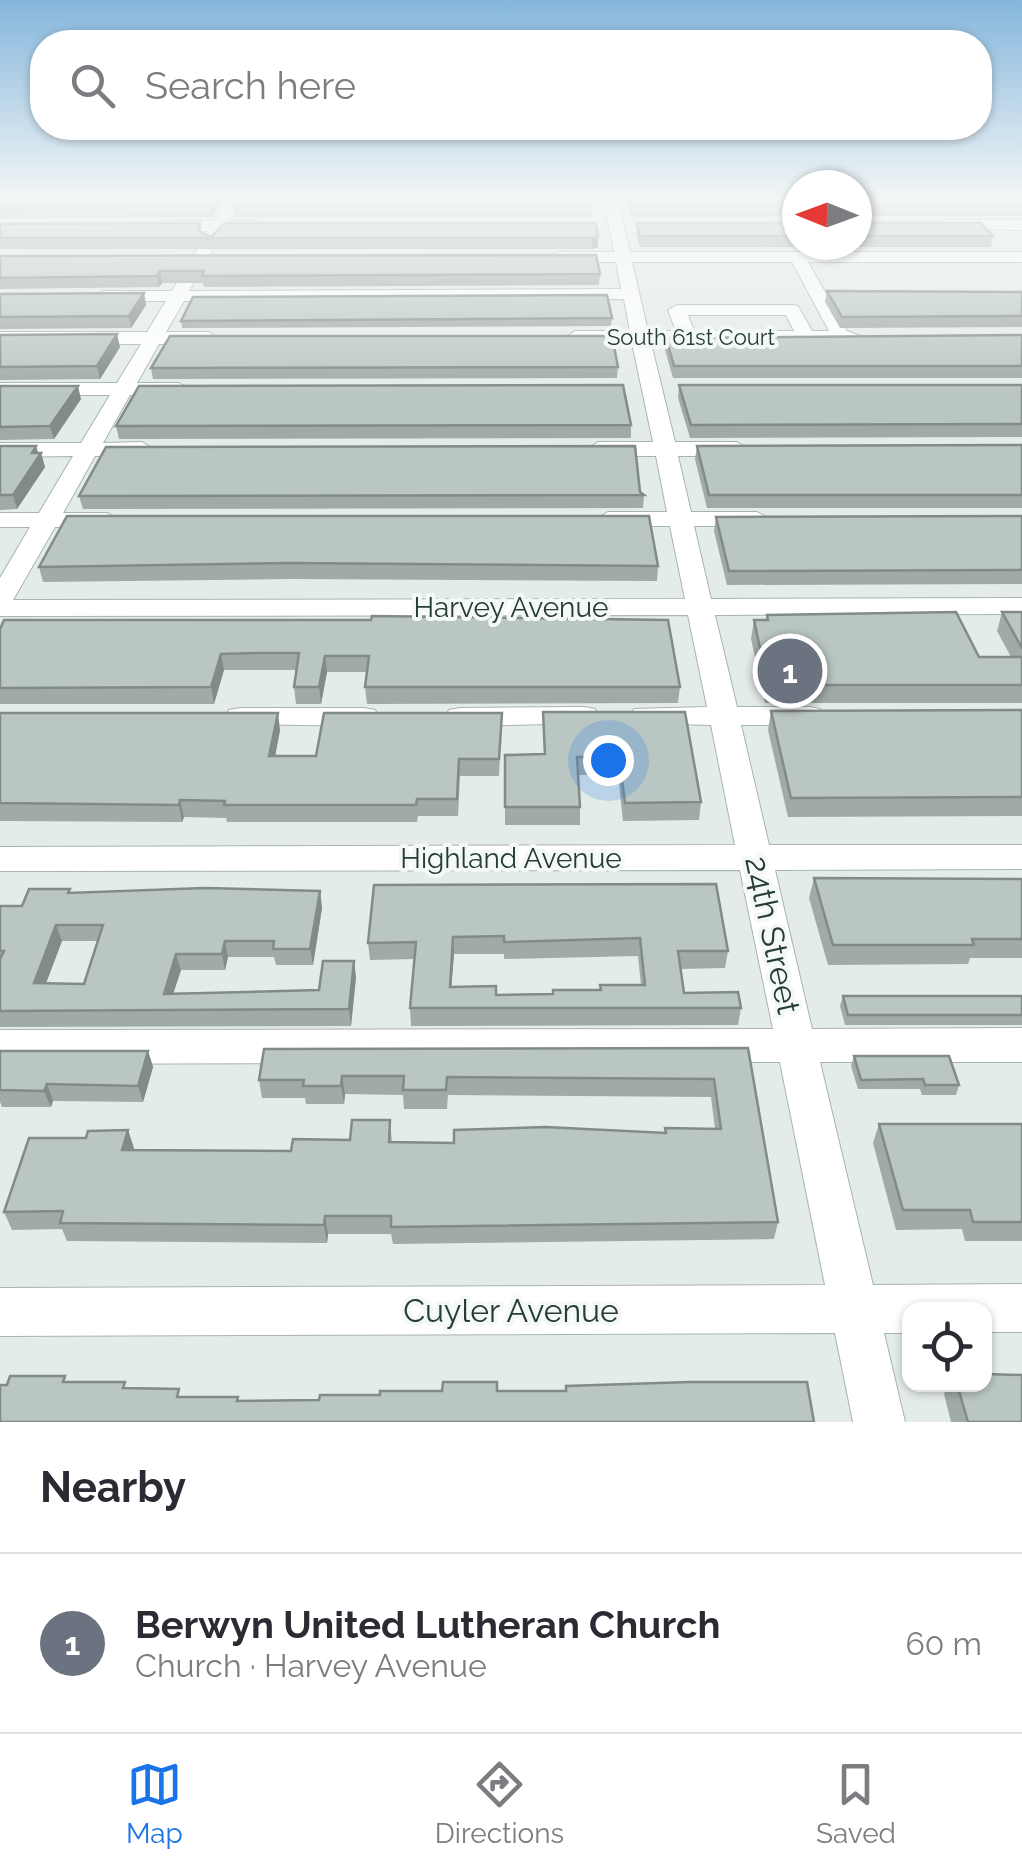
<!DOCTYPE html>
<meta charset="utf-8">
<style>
:root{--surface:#fff;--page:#f7f7f7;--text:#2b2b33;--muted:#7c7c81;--line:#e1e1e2;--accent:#1a73e8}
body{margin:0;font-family:Raleway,sans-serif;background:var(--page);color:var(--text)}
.controls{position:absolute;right:30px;bottom:30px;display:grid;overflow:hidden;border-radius:20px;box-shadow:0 2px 8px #0004}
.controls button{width:90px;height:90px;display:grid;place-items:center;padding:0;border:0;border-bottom:2px solid var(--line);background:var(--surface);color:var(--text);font:50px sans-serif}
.compass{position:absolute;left:782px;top:170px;width:90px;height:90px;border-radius:50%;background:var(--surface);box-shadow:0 2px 8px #0004;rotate:271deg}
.you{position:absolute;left:608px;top:760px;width:35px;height:35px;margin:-25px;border:8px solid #fff;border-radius:50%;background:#1a73e8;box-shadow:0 0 0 15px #1a73e833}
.badge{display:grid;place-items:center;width:65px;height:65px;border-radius:50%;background:var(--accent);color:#fff;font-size:32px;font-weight:700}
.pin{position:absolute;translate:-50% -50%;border:5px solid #fff;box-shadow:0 2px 10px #0006}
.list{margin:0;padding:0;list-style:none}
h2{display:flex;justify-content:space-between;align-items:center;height:130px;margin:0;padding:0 40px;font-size:42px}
h2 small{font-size:32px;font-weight:400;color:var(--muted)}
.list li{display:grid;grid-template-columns:65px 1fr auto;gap:30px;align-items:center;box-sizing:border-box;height:180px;padding:0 40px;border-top:2px solid var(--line)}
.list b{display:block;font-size:38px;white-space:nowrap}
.list p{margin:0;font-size:32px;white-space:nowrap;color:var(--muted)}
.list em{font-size:32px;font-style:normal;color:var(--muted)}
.icon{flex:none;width:55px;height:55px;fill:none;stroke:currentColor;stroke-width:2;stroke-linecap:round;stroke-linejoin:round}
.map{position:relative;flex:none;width:1022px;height:1422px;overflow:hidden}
.search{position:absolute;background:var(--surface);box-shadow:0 2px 8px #0004;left:30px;right:30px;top:30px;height:110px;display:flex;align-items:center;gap:25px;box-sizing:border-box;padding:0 35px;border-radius:40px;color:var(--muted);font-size:38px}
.sheet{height:310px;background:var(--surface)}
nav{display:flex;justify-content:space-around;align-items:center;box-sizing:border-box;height:140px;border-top:2px solid var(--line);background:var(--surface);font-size:28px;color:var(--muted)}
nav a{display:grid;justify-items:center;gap:5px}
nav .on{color:var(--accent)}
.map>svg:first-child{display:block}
</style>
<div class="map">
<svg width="1022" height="1422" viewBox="0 0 1022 1422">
<rect width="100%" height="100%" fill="#e4ecea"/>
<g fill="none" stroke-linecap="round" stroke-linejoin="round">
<g stroke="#a7b4b1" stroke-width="2">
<g id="minor">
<path d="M228 198H242L229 221H259L267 226 259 231H224L189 291 621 289 616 262H558L550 257 558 252H614L603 198H617L630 252H1022V262H808L847 331 863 337 854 343H651L675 442H737L748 449 737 456H678L691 512H757L769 519 757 526H694L711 599 1022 598V614L715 615 737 707H809L820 709 824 716 820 723 809 725H741L769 845H1022V869L775 870 812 1029 1022 1028V1062H820L873 1285 1022 1284V1332H984V1310H910V1333H884L905 1422H853L835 1333 0 1336V1288L825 1285 780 1062 0 1064V1030L773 1029 740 870 0 871V847L735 845 711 725 634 723 630 716 634 709 707 707 688 615 0 616V578L30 527H0V513H39L73 456 0 457V443H81L110 395H0V383H117L141 344H0V332H147L166 301H103L94 296 103 291H172L208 231H160L152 226 160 221H214ZM632 262H792L829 331H812L798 306 792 305H677L668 310 676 331H648ZM624 299 630 331H575L566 337 575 343H632L653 442H598L587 449 598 456H656L667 512H608L596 519 608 526H670L685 599 13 600 55 527H107L119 520 107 513H63L95 456H142L153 449 142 442 103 443 130 395H179L189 389 179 383H137L159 344H209L218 338 209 332H166L184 301ZM688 315H786L794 331H694Z"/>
<polygon points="945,220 1022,220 1022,230 940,228 937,225"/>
<polygon points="584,707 595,709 599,716 595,723 460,726 449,724 445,717 449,710 460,708"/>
<polygon points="240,708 364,708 375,710 379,717 375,724 364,726 229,724 225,717 229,710"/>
</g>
</g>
<use href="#minor" fill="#fff" fill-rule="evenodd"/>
</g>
<g fill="#a0aaa8" fill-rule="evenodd">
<polygon points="0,198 226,198 212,217 0,218"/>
<polygon points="626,198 797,198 797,216 631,217"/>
<rect x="857" y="198" width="165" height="18"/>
<polygon points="234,207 592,207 592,217 235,217"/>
<polygon points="857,216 859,223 993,236 991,247 640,247 636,234 637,223 797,223 797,245 857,245"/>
<polygon points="200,223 202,232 211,237 596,223 598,247 592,249 0,249 0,224"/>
<polygon points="0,256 600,274 599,285 204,287 203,283 162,283 159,287 0,289"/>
<polygon points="827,291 1022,292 1022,327 840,328 825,302"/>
<polygon points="144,293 146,305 131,328 0,329 0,294"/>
<polygon points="612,318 611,326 182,328 181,321"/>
<polygon points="0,335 120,347 100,379 0,380"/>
<polygon points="1022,335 1022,378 673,378 665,350 666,338"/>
<polygon points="618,367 617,378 153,379 151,368"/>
<polygon points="679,385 1022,385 1022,437 690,438 678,398"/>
<polygon points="0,386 81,399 54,439 0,440"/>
<polygon points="631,425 631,438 119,439 116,426"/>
<polygon points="1022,445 1022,508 707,508 695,459 697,446"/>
<polygon points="0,446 36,446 38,453 41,453 45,467 17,509 0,510"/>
<polygon points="640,492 644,495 643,508 83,509 79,496"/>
<polygon points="67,516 658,566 657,581 291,579 43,582 39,567"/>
<polygon points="1022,516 1022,584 727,585 714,531 716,517"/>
<polygon points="1002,612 1022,612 1022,703 765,703 751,639 754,620 766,620 767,615 979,657 1011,657 997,631"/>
<polygon points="4,620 680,687 678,703 367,704 365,687 367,672 327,672 321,704 296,704 294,687 296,670 224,670 214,704 0,704 0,629"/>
<polygon points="1022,710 1022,816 788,817 768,730 771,711"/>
<polygon points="543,712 701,802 699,820 623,821 618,775 578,775 580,807 580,825 505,825 505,755 544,754"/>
<polygon points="0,713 280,730 275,756 316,756 502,713 499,776 460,776 458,816 418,816 417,822 227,822 226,818 184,817 182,822 0,821"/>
<polygon points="814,878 1022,879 1022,958 970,958 968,964 828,965 809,898"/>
<path d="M374 885 728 951 725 968 680 969 684 993 741 1008 738 1025 411 1026 410 1008 414 959 370 960 368 943ZM454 954H504V959L638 956 641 985 552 994 496 995 451 987Z"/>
<path d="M320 891 322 908 313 965H276L274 957H228L225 970H181L173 993 319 990 356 977 351 1026 0 1027V906H22L71 893ZM62 941H98L84 984 46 983Z"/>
<polygon points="843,996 1022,996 1022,1025 845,1025 840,1006"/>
<polygon points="748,1048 778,1222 774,1239 393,1244 391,1234 328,1234 327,1243 67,1241 62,1229 12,1230 4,1212 86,1138 134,1148 133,1150 291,1151 350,1140 390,1120 392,1142 454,1143 665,1133 665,1128 715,1129 711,1097 448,1095 447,1109 404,1109 403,1095 345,1094 344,1104 306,1104 305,1098 262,1098 259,1080"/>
<polygon points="0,1051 148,1051 153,1067 143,1102 53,1101 51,1107 2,1107 0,1102"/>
<polygon points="854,1056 959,1085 956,1095 922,1095 920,1089 858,1089 851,1066"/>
<polygon points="879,1124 1022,1124 1022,1241 965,1241 962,1229 896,1230 873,1143"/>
<polygon points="949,1384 984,1384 1022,1422 951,1422 944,1394"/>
</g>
<g fill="#828b88">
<polygon points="217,198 226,198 212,217 210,207"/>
<polygon points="598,236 598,247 592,249 592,238"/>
<polygon points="160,271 162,283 159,287 157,276"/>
<polygon points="144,293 146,305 131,328 129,316"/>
<polygon points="117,334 120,347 100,379 97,366"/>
<polygon points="78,386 81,399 54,439 50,426"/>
<polygon points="36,446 39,456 41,453 45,467 17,509 13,495"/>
<polygon points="221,654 224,670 214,704 211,687"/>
<polygon points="325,656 327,672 321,704 319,687"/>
<polygon points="278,713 280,730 272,773 269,756"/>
<polygon points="180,800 184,817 182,822 179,805"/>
<polygon points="320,891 322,908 313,965 310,949"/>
<polygon points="56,925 62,941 40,999 34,983"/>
<polygon points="453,937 454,954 450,1004 450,987"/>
<polygon points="225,941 228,957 225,970 222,954"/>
<polygon points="176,954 181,970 168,1010 164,994"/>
<polygon points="354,961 356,977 351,1026 349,1009"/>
<polygon points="148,1051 153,1067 143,1102 138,1086"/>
<polygon points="342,1076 345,1094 344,1104 341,1086"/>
<polygon points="47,1084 53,1101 51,1107 44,1091"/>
<polygon points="128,1130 134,1148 128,1168 122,1150"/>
<polygon points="325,1216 328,1234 327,1243 324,1225"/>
</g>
<g fill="#bac6c3" stroke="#828b88" stroke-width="2.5" fill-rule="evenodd">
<polygon points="0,198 217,198 210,207 0,208"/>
<polygon points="239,198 590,198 592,207 234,207"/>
<polygon points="629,198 797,198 797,206 632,207"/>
<polygon points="857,198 1022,198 1022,206 859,206 857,207"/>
<polygon points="857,216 859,223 981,223 993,236 857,236"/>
<polygon points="200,223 199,231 211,237 225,223 596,223 598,236 592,238 0,238 0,224"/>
<polygon points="637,223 797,223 797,236 640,236"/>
<polygon points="596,255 600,274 202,276 204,271 160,271 157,276 0,278 0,256"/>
<polygon points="827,291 1022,292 1022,316 842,317"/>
<polygon points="144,293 129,316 0,317 0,294"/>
<polygon points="607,295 612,318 181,321 193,297"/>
<polygon points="117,334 97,366 0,367 0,335"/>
<polygon points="1022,335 1022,366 674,366 666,338"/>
<polygon points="170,336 612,336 618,367 151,368"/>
<polygon points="623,385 631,425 116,426 139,386"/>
<polygon points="679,385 1022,385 1022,424 691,425"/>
<polygon points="0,386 78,386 50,426 0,427"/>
<polygon points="1022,445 1022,495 709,495 697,446"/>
<polygon points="0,446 36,446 32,453 41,453 13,495 0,495"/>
<polygon points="635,446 640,492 644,495 79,496 106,447"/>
<polygon points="67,516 649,516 658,566 289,563 39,567"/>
<polygon points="1022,516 1022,570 729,571 716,517"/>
<polygon points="956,612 979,657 1022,657 1022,685 768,685 754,620 768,620 767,615"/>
<polygon points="1002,612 1022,612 1022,648"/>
<polygon points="372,616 668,620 680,687 365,687 369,656 325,656 319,687 294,687 299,653 257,653 221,654 211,687 0,688 0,629 4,620 371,620"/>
<polygon points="1022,710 1022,797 791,798 771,711"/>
<polygon points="543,712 685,712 701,802 625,803 619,757 577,757 580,807 505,807 505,755 545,754"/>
<polygon points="0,713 278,713 269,756 316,756 324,713 502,713 499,759 459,759 457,799 417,799 416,805 224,805 225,801 180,800 179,805 0,803"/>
<polygon points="814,878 1022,879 1022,939 972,939 974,945 833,945"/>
<path d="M716 884 728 951H678L684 993 738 992 741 1008H410L416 942 368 943 374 885ZM504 936V942L640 938 645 985H600L601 990H553V994L496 995V986L450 987 453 937Z"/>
<path d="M205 888 320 891 310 949H273L274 941H225L222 954H176L164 994 319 990 323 961H354L349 1009 0 1011V959L4 951H0V906H22L29 889H70L68 893ZM56 925H103L84 984 34 983Z"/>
<polygon points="843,996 1022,996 1022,1015 848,1015"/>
<polygon points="748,1048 778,1222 391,1227 391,1216 325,1216 324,1225 60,1223 63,1211 4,1212 29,1138 86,1138 88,1131 128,1130 122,1150 291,1151 293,1139 350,1140 352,1120 390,1120 389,1142 454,1143 454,1130 545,1127 666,1133 665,1128 721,1129 714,1079 447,1077 446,1090 403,1090 404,1076 342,1076 341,1086 303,1086 304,1080 259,1080 264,1049"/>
<polygon points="0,1051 148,1051 138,1086 47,1084 44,1091 0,1090"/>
<polygon points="854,1056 949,1056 959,1085 925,1085 923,1079 861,1080"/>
<polygon points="879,1124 1022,1124 1022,1222 973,1222 970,1210 903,1210"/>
<polygon points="984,1374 1022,1375 1022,1422 968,1422 957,1384 984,1384"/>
<polygon points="10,1376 65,1376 63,1382 125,1382 123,1388 179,1389 177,1397 238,1397 237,1401 319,1400 320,1395 380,1395 380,1391 442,1391 443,1382 497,1382 497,1391 566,1391 566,1386 690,1382 807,1382 814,1422 0,1422 0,1385 7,1385"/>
</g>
<linearGradient id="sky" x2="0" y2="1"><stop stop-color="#85b6dc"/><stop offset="0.5" stop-color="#f3f6f6"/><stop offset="1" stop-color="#f3f6f6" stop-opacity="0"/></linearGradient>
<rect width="1022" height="397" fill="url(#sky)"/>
<g text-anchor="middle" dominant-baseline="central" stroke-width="8" stroke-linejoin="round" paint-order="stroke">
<g font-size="22" fill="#253c39" stroke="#f4f9f7">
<text x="691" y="337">South 61st Court</text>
</g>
<g font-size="28" fill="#253c39" stroke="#f4f9f7">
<text x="511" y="607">Harvey Avenue</text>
<text x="511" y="858">Highland Avenue</text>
</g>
<g font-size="32" fill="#253c39" stroke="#f4f9f7">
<text transform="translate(773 935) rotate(78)">24th Street</text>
<text x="511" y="1310">Cuyler Avenue</text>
</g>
</g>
</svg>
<div class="controls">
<button><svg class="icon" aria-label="locate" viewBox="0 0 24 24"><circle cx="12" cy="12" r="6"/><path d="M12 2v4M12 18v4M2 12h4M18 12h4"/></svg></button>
</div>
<svg class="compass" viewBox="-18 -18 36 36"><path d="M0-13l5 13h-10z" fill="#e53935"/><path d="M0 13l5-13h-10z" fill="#7c7c81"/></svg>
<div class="you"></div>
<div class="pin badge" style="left:790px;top:671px;background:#6b7280">1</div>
<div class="search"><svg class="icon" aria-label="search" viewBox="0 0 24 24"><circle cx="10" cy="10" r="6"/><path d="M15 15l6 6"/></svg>Search here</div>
</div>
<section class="sheet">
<h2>Nearby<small></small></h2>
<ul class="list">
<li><span class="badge" style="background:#6b7280">1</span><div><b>Berwyn United Lutheran Church</b><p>Church · Harvey Avenue</p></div><em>60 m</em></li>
</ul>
</section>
<nav>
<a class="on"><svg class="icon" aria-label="map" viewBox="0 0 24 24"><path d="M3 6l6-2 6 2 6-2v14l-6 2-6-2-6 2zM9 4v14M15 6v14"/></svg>Map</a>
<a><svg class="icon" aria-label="directions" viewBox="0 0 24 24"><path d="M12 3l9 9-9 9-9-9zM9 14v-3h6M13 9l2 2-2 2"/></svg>Directions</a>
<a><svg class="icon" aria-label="saved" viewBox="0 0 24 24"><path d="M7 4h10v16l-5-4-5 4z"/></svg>Saved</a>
</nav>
